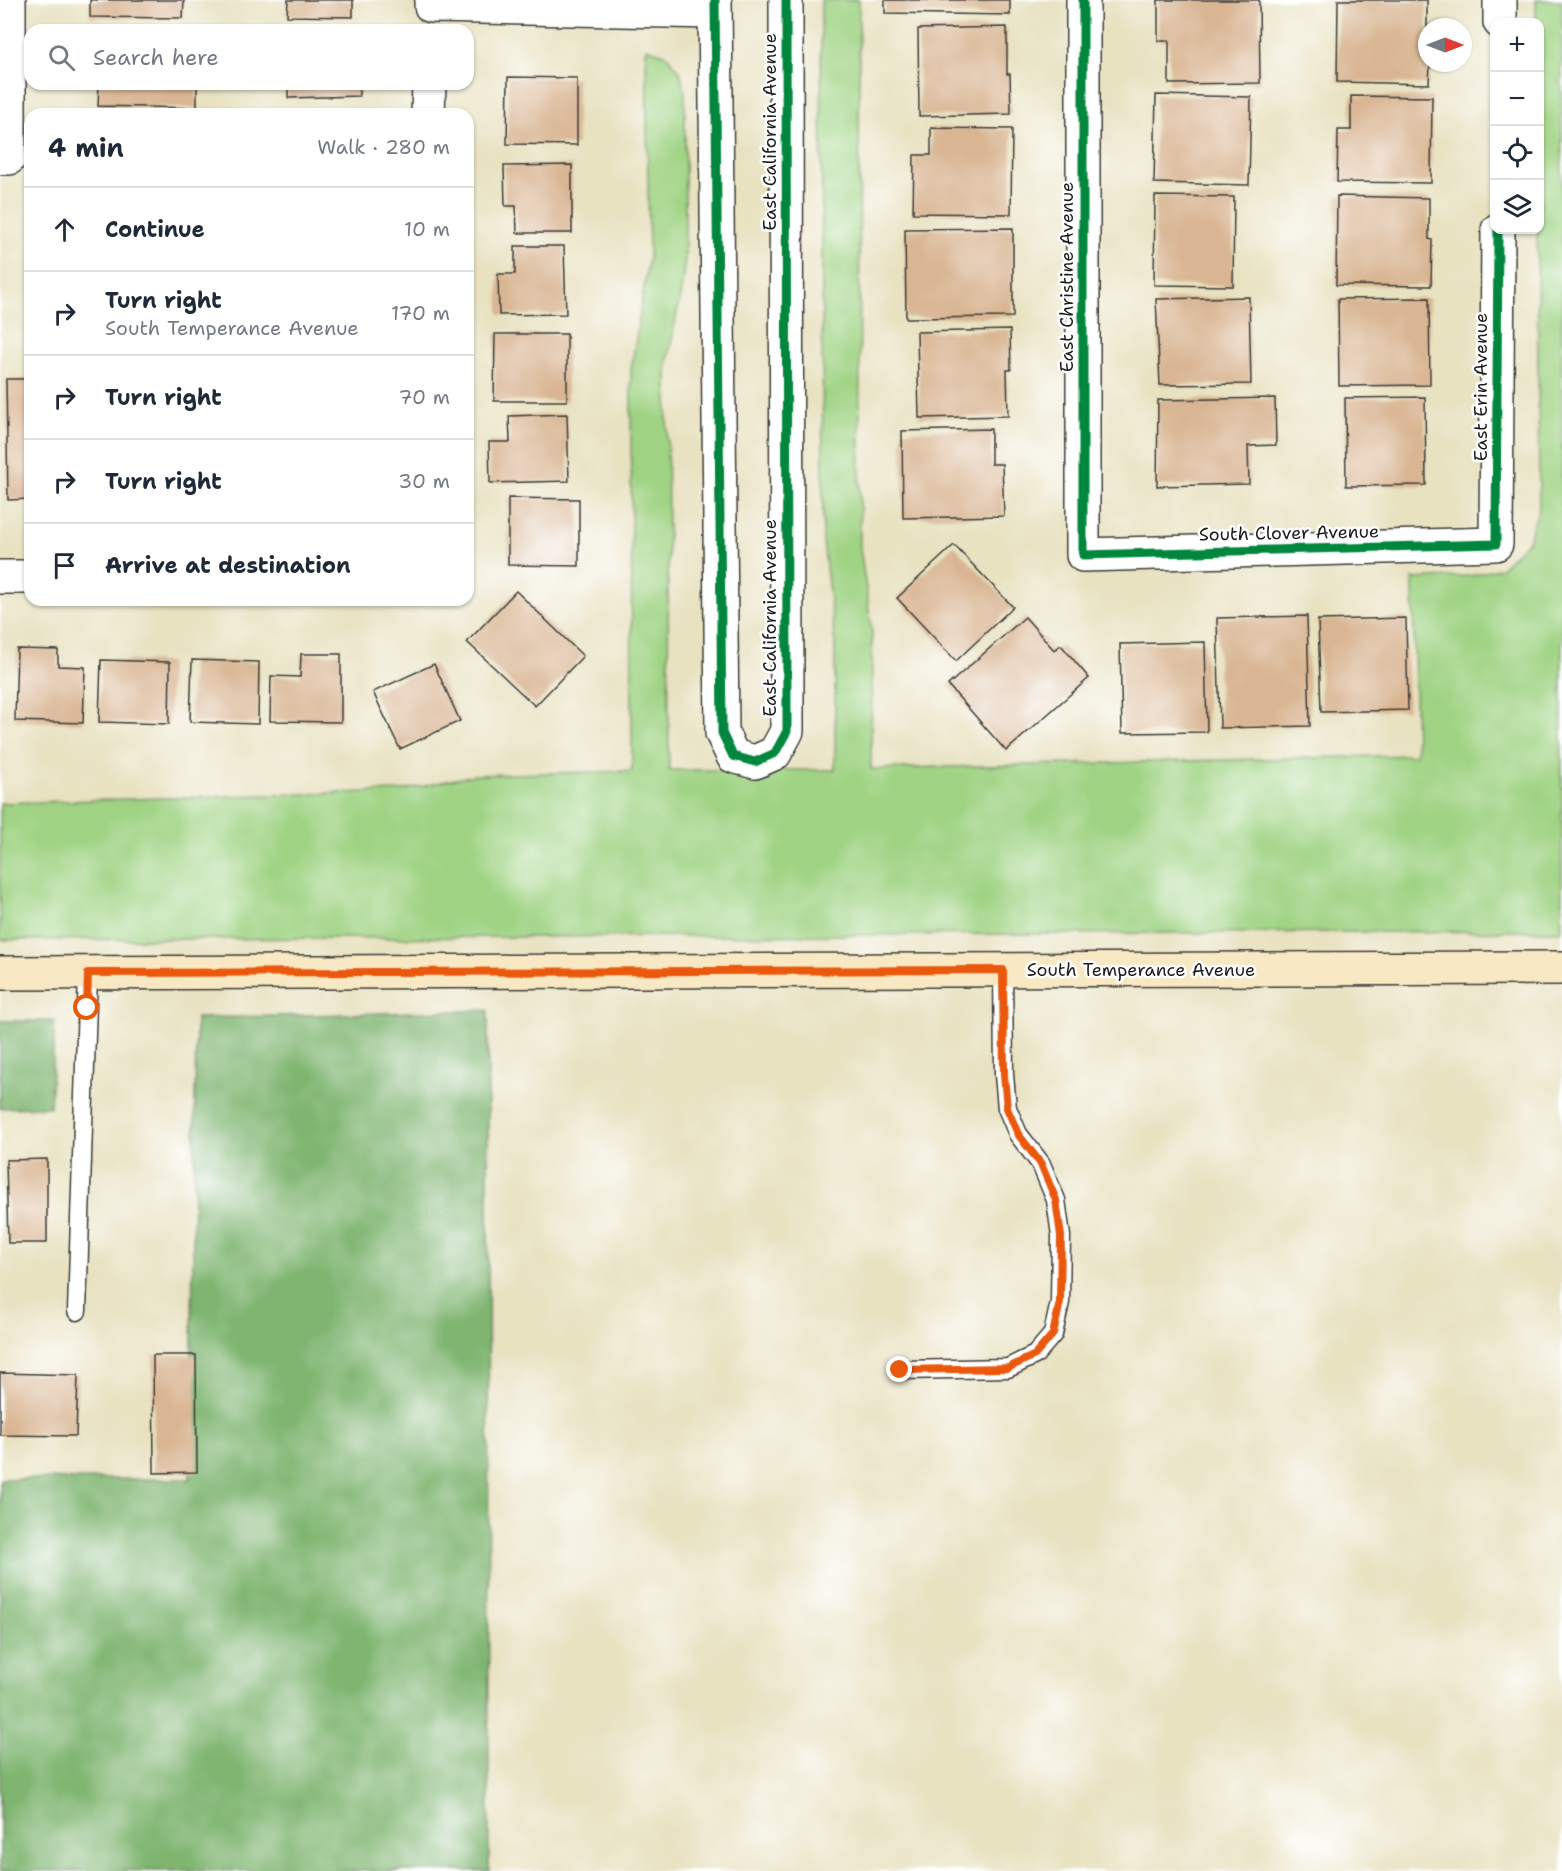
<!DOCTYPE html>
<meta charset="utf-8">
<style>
:root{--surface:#fff;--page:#f6f6f7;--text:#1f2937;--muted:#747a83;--line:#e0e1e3}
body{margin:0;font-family:"Shantell Sans",sans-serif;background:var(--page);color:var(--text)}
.controls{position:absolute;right:18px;top:18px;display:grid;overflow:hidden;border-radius:12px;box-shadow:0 2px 4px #0004}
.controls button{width:54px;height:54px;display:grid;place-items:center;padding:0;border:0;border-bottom:2px solid var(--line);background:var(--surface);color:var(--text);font:30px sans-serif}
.compass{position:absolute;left:1418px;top:18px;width:54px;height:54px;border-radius:50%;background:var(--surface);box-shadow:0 2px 4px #0004;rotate:90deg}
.stop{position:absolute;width:18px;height:18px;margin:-14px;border:4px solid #ea580c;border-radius:50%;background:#fff}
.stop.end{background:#ea580c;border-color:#fff;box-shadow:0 2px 6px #0008}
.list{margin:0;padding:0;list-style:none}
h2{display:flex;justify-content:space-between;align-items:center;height:78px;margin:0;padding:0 24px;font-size:26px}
h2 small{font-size:20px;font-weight:400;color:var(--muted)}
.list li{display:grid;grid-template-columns:39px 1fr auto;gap:18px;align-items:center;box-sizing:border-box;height:84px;padding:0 24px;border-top:2px solid var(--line)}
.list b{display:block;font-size:22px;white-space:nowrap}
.list p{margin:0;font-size:20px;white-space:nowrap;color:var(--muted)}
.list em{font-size:20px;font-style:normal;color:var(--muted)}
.icon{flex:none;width:33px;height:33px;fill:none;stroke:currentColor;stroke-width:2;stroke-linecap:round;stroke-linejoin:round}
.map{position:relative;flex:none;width:1562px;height:1871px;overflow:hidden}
.search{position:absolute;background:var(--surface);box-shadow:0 2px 4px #0004;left:24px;top:24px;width:450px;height:66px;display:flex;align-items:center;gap:15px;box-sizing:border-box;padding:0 21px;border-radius:18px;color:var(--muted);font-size:22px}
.panel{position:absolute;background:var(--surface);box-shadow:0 2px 4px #0004;left:24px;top:108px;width:450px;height:498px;border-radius:18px}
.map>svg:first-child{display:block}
</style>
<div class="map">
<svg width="1562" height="1871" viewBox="0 0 1562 1871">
<rect width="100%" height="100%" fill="#fff"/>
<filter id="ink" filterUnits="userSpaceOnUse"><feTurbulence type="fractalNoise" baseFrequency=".0167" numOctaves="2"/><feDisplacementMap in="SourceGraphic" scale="12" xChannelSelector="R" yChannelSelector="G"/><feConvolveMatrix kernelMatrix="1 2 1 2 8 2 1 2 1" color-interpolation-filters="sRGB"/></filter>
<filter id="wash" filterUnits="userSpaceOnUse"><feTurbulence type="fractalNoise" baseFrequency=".008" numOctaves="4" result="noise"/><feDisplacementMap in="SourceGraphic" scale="24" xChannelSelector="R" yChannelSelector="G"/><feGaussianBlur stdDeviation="1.35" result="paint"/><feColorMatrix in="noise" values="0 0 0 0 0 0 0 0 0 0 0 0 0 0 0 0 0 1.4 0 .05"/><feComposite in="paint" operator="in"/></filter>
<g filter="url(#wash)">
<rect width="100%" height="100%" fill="#e8e2c1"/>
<polygon fill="#9fd383" stroke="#5e7850" stroke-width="1.5" points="821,0 859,0 860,548 872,631 871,769 1416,755 1413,579 1470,576 1501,568 1528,541 1539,508 1537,230 1540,230 1540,22 1536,22 1536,0 1562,0 1562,931 0,940 0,803 401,791 474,775 632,771 631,370 649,256 646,48 665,54 680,71 685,93 685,258 681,292 667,365 669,770 835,770 835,643 823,542"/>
<g fill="#7fb571" stroke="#4e6846" stroke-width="1.5">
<polygon points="488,1010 489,1871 0,1871 0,1479 190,1479 196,1018"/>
<polygon points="0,1021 55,1021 50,1107 0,1108"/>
</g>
<g id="blocks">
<g fill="#d9b593">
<polygon points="90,0 184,0 183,18 90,17"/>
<polygon points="288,0 353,0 353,17 287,16"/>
<polygon points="885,0 1010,0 1010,15 885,13"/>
<polygon points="1158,0 1259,0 1260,83 1169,84 1169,41 1158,41"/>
<polygon points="1338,0 1427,0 1427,63 1430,63 1429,84 1337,82"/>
<polygon points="1007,27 1007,74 1010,74 1011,114 919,116 918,29"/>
<polygon points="508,77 577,78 577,145 507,144"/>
<polygon points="99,84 197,84 197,108 98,106"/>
<polygon points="288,84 359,84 359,96 288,98"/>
<polygon points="1156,95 1251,97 1249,185 1154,183"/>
<polygon points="1351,96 1432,97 1431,183 1337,182 1338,130 1351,130"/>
<polygon points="931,128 1012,129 1011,214 913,213 914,155 931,155"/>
<polygon points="572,165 572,233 517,233 516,206 505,206 504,166"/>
<polygon points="1155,196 1234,197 1233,286 1154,285"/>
<polygon points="1337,196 1429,198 1429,239 1432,240 1431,286 1336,285"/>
<polygon points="1013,228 1013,317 906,318 905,229"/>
<polygon points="515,246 564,246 566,314 499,315 498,274 515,274"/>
<polygon points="1249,297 1251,384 1160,385 1156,299"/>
<polygon points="1429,298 1430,385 1339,386 1338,299"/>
<polygon points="1010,330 1011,370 1007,370 1008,416 919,418 917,332"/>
<polygon points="495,334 567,334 567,401 494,401"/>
<polygon points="6,379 30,379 30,499 8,500"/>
<polygon points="1425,397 1426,485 1346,486 1345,398"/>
<polygon points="1275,398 1276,445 1248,446 1249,484 1157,486 1158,400"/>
<polygon points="567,414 569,481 490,483 489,442 510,442 509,416"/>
<polygon points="991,429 991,464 1002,464 1004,516 903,518 902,431"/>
<polygon points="508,498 579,499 579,566 508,565"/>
<polygon points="954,545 1013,607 956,661 897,598"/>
<polygon points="516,591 583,656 535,706 467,642"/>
<polygon points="1307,616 1310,726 1220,728 1217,618"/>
<polygon points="1025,617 1054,650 1061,645 1089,678 1006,751 948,685"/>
<polygon points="1406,618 1408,710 1321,712 1318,620"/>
<polygon points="1205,642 1207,732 1122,733 1120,644"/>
<polygon points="17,649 58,650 58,666 85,667 83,723 15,721"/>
<polygon points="301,654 341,654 341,722 270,721 271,676 300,677"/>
<polygon points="101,660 170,662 169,724 99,722"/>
<polygon points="192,660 259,662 258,724 190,722"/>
<polygon points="434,664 460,721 400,749 373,692"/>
<polygon points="47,1159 47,1243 8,1243 6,1160"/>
<polygon points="153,1355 196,1355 197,1472 154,1473"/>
<polygon points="0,1373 78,1375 76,1436 0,1435"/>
</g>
</g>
</g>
<g filter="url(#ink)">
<use href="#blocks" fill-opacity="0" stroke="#3b3a35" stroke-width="1.5"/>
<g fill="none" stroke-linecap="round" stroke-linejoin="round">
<g stroke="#3b3a35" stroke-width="21">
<g id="lane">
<polyline points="77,1311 88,973"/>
<polyline points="900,1370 1008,1368 1035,1355 1053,1334 1060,1302 1061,1236 1056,1200 1041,1164 1018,1134 1007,1108 1004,1075 1003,971"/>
</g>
</g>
<g stroke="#3b3a35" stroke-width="36">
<g id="street">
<polyline points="715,0 722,733 733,756 755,762 775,753 787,731 786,0"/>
<polyline points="1083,0 1083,555 1496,544 1498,230"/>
<polyline points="431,6 714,12"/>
<polyline points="1500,22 1500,0"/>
<polyline points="428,114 429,84"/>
<polyline points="0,158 9,158 9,0"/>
<polyline points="0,577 30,577"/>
</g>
</g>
<g stroke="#3b3a35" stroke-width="36">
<polyline id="secondary" points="0,973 1562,968"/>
</g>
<use href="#lane" stroke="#fff" stroke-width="18"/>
<use href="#street" stroke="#fff" stroke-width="33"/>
<use href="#secondary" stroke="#f8e8c3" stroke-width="33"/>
<g stroke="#fff" stroke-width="13">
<g id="cycleway">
<polyline points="715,0 722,733 733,756 755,762 775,753 787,731 786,0"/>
<polyline points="1083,0 1083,555 1496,544 1498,230"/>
</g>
</g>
<use href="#cycleway" stroke="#00873e" stroke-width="9"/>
</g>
</g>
<g fill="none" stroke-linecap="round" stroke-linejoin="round" filter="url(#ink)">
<polyline stroke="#ea580c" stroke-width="8" points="87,1008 88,973 1003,970 1004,1075 1007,1108 1018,1134 1041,1164 1056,1200 1061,1236 1060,1302 1053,1334 1035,1355 1008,1368 900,1370"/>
</g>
<g text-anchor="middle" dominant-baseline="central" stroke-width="5" stroke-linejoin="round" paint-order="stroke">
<g font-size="18" fill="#1c1c1c" stroke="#fff">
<text transform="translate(770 132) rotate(-90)">East California Avenue</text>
<text transform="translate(1067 277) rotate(-90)">East Christine Avenue</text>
<text transform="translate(1481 387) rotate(-90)">East Erin Avenue</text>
<text transform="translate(1289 533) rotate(-1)">South Clover Avenue</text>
<text transform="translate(770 618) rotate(-90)">East California Avenue</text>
<text x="1141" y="970">South Temperance Avenue</text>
</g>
</g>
</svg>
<div class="controls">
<button>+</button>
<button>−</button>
<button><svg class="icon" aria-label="locate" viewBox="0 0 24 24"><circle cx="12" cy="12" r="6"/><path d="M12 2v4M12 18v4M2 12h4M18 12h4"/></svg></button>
<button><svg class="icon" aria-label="layers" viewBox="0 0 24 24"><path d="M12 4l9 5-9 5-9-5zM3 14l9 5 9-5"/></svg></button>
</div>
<svg class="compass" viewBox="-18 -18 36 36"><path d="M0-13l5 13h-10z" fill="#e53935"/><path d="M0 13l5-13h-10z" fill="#747a83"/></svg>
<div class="stop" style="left:87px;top:1008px"></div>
<div class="stop end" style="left:900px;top:1370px"></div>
<div class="search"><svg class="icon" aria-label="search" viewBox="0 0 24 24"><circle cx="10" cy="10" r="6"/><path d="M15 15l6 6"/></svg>Search here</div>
<section class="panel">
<h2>4 min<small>Walk · 280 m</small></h2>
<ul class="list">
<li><svg class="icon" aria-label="ahead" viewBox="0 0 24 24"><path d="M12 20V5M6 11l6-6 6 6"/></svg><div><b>Continue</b></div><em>10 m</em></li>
<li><svg class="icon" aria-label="right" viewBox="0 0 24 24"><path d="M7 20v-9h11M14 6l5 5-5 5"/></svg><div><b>Turn right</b><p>South Temperance Avenue</p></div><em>170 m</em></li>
<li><svg class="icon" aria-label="right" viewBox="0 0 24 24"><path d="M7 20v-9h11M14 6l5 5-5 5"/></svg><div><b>Turn right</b></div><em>70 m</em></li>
<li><svg class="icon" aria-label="right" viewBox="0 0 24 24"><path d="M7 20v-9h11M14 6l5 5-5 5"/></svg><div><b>Turn right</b></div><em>30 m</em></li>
<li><svg class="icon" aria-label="arrive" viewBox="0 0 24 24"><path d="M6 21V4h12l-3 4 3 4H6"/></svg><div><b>Arrive at destination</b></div></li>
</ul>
</section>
</div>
